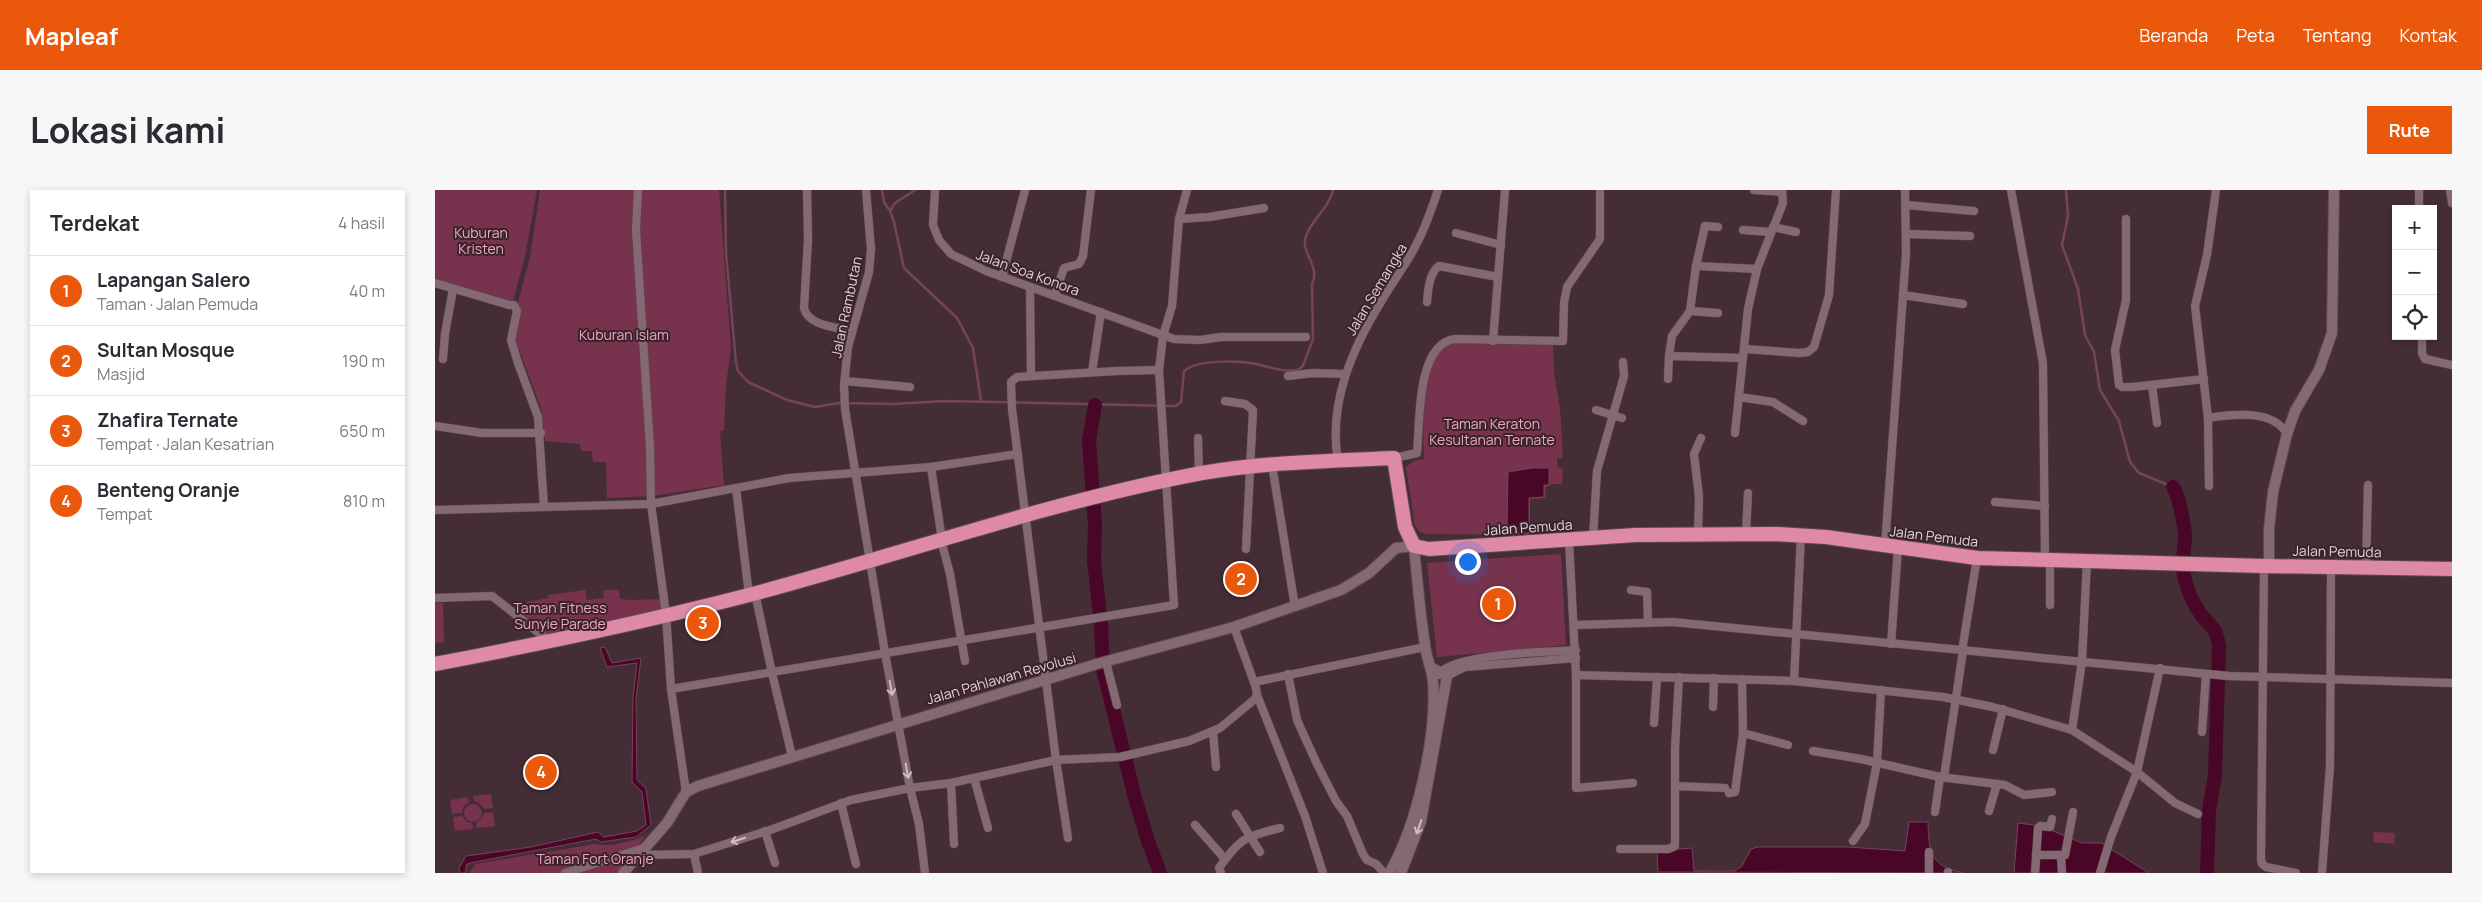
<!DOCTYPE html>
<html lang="id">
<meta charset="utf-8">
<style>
:root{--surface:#fff;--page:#f7f7f7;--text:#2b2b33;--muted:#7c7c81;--line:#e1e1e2;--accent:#ea580c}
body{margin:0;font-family:Manrope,sans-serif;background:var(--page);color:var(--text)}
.controls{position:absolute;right:15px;top:15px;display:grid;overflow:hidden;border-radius:0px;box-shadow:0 2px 8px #0003}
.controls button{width:45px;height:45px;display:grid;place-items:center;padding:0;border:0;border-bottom:1px solid var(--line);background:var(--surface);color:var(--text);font:25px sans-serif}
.you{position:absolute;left:1032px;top:371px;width:18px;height:18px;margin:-12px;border:4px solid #fff;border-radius:50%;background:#1a73e8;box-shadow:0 0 0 8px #1a73e833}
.badge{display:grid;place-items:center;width:32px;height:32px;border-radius:50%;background:var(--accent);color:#fff;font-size:16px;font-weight:700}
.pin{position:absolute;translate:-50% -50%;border:2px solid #fff;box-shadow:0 1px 5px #0006}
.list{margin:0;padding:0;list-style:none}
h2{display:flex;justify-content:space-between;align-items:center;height:65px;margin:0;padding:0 20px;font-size:21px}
h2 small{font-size:16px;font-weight:400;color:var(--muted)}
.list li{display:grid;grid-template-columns:32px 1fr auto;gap:15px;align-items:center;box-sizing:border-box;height:70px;padding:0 20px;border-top:1px solid var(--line)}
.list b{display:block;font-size:19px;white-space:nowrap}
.list p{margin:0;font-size:16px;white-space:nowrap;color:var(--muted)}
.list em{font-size:16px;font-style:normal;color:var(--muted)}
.icon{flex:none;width:28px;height:28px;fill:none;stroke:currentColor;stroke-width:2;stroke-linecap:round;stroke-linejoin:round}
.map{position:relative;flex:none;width:2017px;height:683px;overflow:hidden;border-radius:0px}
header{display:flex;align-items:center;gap:30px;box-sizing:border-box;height:70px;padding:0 25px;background:var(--accent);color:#fff}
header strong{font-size:24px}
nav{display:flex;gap:28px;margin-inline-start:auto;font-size:18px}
.intro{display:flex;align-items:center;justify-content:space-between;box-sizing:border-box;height:120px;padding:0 30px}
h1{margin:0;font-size:35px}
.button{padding:12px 22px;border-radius:0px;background:var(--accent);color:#fff;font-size:18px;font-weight:700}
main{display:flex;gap:30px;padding:0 30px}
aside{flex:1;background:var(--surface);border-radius:0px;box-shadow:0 2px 8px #0003}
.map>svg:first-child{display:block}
</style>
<header>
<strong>Mapleaf</strong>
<nav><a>Beranda</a><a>Peta</a><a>Tentang</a><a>Kontak</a></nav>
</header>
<div class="intro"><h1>Lokasi kami</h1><a class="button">Rute</a></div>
<main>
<aside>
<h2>Terdekat<small>4 hasil</small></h2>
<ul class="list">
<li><span class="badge">1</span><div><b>Lapangan Salero</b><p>Taman · Jalan Pemuda</p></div><em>40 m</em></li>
<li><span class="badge">2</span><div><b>Sultan Mosque</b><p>Masjid</p></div><em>190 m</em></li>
<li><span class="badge">3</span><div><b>Zhafira Ternate</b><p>Tempat · Jalan Kesatrian</p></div><em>650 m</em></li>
<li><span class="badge">4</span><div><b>Benteng Oranje</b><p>Tempat</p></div><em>810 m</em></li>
</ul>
</aside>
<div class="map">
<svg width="2017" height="683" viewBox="0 0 2017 683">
<rect width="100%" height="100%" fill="#452d35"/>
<g fill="#77334d">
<polygon points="0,0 102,0 90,66 78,111 0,89"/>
<polygon points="105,0 284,0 296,158 291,194 289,240 285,242 289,295 218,306 172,308 171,272 158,272 157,261 146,261 145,254 110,251 107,221 79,146 86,121 82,116 95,67"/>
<path d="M1030 152 1118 155 1119 182 1125 218 1128 268H1122V277L1128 279 1127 294H1116L1115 296 1111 297 1110 308 1095 309V345L990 344 984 341 980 336 971 277 979 271 989 269C988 241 985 177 1008 156 1014 151 1023 152 1030 152Z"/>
<polygon points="1126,364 1131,455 1002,467 992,373"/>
<polygon points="150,400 152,410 169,408 168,400 184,400 185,409 196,410 228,409 229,420 118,448 79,421 92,419 91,412 114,408 113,405"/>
<polygon points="0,413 8,413 9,452 0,453"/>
<polygon points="56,604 58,618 49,619 44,613 39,611 38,606"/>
<polygon points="33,607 34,612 28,617 27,623 17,624 15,610"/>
<circle cx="38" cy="623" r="9"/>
<polygon points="58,622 60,636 42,638 41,633 47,628 49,623"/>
<polygon points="27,626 32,632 37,633 38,639 20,641 18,627"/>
<polygon points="1939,642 1960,643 1959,654 1938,652"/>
<path d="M211 645 187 680 181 683H34L41 674 160 654C176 657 196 652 211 645Z"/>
</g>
<g fill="#490626" stroke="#77435b">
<polygon points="1098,278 1114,278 1114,295 1109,295 1109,307 1094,308 1094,343 1076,343 1075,338 1072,338 1073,282"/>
<polygon points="170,457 177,473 206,468 201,508 202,590 211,599 216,635 201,647 166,652 161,649 40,672 32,674 30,683 25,683 24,678 31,666 96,657 163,642 169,647 202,641 211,635 207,602 197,592 198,508 202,473 172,477 165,458"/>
<path d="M1474 632H1493C1494 662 1495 676 1528 683L1223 682 1222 661 1257 658 1259 681H1300L1307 676 1316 659 1323 657H1413L1470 661Z"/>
<polygon points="1583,633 1606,636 1647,653 1666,653 1714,683 1579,683"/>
</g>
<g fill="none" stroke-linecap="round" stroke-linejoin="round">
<g stroke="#77435b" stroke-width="2.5">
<path d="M290 0 291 63 301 172 303 181 313 192 352 210 380 217 404 213 459 214 509 211 741 216 746 212 749 181C763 169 807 170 825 175 838 178 849 182 863 180L868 176 878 149 877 94C886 77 865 63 871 46 877 29 894 18 898 0"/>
<polyline points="447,0 449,12 455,21"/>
<polyline points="480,0 460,13 455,21 459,32 469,78 522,128 538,158 546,211"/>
<polyline points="1631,0 1633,26 1627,55 1643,99 1650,145 1659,162 1665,200 1684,231 1695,272 1704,283 1738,297"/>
</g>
<g stroke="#490626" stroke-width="14">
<polyline points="660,215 654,251 660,334 659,370 666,434 668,479 700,608 713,651 725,683"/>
<path d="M1738 297C1744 305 1749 335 1750 345 1750 357 1747 369 1748 380 1750 393 1756 410 1763 420 1773 437 1780 432 1784 456L1780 585 1774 621 1772 683"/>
</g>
<g stroke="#5d4a51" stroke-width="9">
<g id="minor">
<polyline points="203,0 201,40 215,257 216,314 231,424 236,499 251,602"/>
<path d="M372 0 373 50 369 118C373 136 401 137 416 141"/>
<polyline points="500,0 498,35 504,50 516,64 551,81 739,149 765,150 786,147 871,147"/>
<polyline points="1319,0 1347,2"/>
<polyline points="1576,0 1608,173 1610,369"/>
<polyline points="2015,0 2017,13"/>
<polyline points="1471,15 1539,21"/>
<polyline points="1984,19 1984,0"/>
<polyline points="744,29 774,27 829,18"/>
<polyline points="1691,29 1691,110 1680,160 1684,195 1687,197 1698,197 1769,189"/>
<polyline points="1338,37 1361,42"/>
<polyline points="1308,40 1336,42"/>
<polyline points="1021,43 1066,55"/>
<polyline points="1472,44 1535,46"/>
<polyline points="1961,73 1961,74"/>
<polyline points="1261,76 1270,36 1283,37"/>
<polyline points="567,87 590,0"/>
<polyline points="0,93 74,115 79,115 82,121 76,150 83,173 103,227 109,317"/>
<polyline points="595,97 596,186"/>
<polyline points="620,104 629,78 644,74 648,66 656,0"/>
<polyline points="1468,105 1528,114"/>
<path d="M992 112C993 101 994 83 1004 76L1063 87"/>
<polyline points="1255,121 1283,123"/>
<polyline points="1987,146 1987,163 1990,169 2017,175"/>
<polyline points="1058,151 1070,0"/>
<polyline points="1310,159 1364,163 1373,162 1379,157 1394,105 1401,0"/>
<polyline points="1308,168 1234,166 1237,146 1255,121 1261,76 1322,79"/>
<polyline points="8,169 10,144 18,99"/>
<polyline points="657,182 666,122"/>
<polyline points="853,186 878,183 910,184"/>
<polyline points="1233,189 1234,166"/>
<polyline points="410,191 475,197"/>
<polyline points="1717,195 1722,233"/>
<polyline points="1304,207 1338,212 1368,231"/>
<polyline points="790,211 810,214 818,220 811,359"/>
<polyline points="1161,220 1187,228"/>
<path d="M1773 228C1798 224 1838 219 1852 244"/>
<polyline points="0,236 47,243 106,243"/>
<polyline points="1300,243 1313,119 1322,79 1348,13 1347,0"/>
<polyline points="763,248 764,284"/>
<path d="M959 268 982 263C985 233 981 154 1020 149L1128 151 1129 113 1132 97 1165 49V0"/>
<path d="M903 271C893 214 917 159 946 112 957 92 972 74 982 53 991 36 997 18 1003 0"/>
<polyline points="837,275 860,417"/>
<polyline points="496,277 507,350"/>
<polyline points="1774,296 1773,228 1760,116 1772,65 1781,0"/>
<polyline points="301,298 314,405"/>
<polyline points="1560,312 1610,316"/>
<polyline points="0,320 216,314 354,288 496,277 583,264"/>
<polyline points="1263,344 1264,307 1259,264 1266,248"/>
<polyline points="1311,344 1313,303"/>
<polyline points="1158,348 1162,281 1189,186 1188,172"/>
<polyline points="506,350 515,384 530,471"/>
<polyline points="1134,351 1141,485 1141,598 1198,593"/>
<polyline points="1450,356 1471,63 1470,0"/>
<polyline points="1615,370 1615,415"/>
<polyline points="1829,376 1826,669 1827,674 1831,677 1861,683"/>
<polyline points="1931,377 1933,295"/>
<polyline points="1196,400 1212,402 1213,433"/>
<polyline points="320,403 337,483 357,566"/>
<polyline points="0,408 57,406 114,451"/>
<polyline points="1140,435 1237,432 1794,486 2017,493"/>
<polyline points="1456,454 1463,358"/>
<polyline points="1527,461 1542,368"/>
<polyline points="671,472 682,515"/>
<polyline points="853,484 862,530 882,574 901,611 912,626 928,664 932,670 941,674 949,683"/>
<path d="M1003 485C1017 463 1114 462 1141 460"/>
<polyline points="1141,485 1359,491 1508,507 1558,517 1637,540 1702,582 1740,613 1763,624"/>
<polyline points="1012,486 1030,477 1141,468"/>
<polyline points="1307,489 1308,543 1353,555"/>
<polyline points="1359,491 1366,345"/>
<polyline points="819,492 990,457"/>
<polyline points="236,499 739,415 724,180 728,146 737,116 744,29 752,0"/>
<polyline points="822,505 870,626 888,683"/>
<polyline points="1278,517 1279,488"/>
<polyline points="1219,533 1222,487"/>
<polyline points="1637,540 1647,471 1652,371"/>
<polyline points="778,541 781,577"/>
<polyline points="1767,542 1771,484"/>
<polyline points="1558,560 1568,519"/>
<polyline points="1378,561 1426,569 1505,587 1570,595 1589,605 1617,602"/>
<polyline points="1509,587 1528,461"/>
<polyline points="539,588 553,638"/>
<polyline points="516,593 519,654"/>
<polyline points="1240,596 1290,598"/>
<polyline points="1294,603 1300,602 1308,543"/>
<polyline points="406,613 421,674"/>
<polyline points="1554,621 1562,594"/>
<polyline points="1500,622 1505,587"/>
<polyline points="801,624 825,662"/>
<polyline points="760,635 790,669"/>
<polyline points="330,641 340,673"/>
<polyline points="633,648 621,570 685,567 754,551 785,538 820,509 822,505 821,498 799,437"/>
<polyline points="1418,651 1430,634 1442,573 1446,500"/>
<polyline points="1185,659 1233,659 1240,656 1240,559 1244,487"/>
<polyline points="259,664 263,683"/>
<polyline points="205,665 259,664 338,639 416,610 475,598 450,463 410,219 409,195 413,157 434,82 436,59 431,0"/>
<polyline points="1601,665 1630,665 1638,622"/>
<polyline points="1626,667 1627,683"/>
<polyline points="130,683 209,658"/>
<polyline points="490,683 484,634 475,598 516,593 621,570 577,219 576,192 582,187 682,181 724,180"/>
<path d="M786 683 784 678C804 649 811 646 845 638"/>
<polyline points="1494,683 1494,662"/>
<polyline points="1513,683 1513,682"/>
<polyline points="1600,683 1603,638 1605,636 1615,637 1617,629"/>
<polyline points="1665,683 1676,647 1702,582 1725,478"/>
<polyline points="1887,683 1895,576 1896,377"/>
</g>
</g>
<g stroke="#5d4a51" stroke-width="12">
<g id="tertiary">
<polyline points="1834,376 1834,339 1838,302 1852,244 1860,221 1884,180 1897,143 1899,0"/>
<path d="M188 683 232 633 251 602 263 596 665 473 799 437 906 400 934 383 961 358 979 356C982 389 985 422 990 455 991 467 997 479 998 492 1002 545 982 637 954 683"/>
<polyline points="966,683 986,631 1012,486 995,477"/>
</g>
</g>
<g stroke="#5d4a51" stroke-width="16">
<path id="trunk" d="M0 474C105 454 210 432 314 405 465 365 613 312 767 283 830 272 896 271 959 268L970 337 979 356 994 359 1200 345 1341 344 1391 347 1542 368 1829 376 2017 379"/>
</g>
<use href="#minor" stroke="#856972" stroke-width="8"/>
<use href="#tertiary" stroke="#856972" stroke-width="10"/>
<use href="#trunk" stroke="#de8aa7" stroke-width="14"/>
</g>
<defs><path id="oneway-shaft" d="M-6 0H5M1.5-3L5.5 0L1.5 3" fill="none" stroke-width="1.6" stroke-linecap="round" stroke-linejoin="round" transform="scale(1.25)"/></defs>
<g stroke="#cfbcc2">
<use href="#oneway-shaft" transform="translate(456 498) rotate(80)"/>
<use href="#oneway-shaft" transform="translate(472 581) rotate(80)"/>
<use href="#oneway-shaft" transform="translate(984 637) rotate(109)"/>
<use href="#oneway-shaft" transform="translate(303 650) rotate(162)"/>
</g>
<g text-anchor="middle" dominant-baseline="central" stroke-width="4" stroke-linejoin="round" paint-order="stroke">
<g font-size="14" fill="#f2a7bf" stroke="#3a232b">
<text x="46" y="42">Kuburan<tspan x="46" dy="16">Kristen</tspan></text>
<text x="189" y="144">Kuburan Islam</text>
<text x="1057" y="233">Taman Keraton<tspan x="1057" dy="16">Kesultanan Ternate</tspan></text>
<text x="125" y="417">Taman Fitness<tspan x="125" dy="16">Sunyie Parade</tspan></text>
<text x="160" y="668">Taman Fort Oranje</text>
</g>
<g font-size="14" fill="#e1d1d6" stroke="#3a232b">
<text transform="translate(593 82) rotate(20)">Jalan Soa Konora</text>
<text transform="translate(941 99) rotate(-59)">Jalan Semangka</text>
<text transform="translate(411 117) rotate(-78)">Jalan Rambutan</text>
<text transform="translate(1093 337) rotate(-4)">Jalan Pemuda</text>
<text transform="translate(1499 346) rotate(7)">Jalan Pemuda</text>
<text transform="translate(1902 361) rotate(1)">Jalan Pemuda</text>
<text transform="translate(566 488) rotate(-16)">Jalan Pahlawan Revolusi</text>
</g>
</g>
</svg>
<div class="controls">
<button>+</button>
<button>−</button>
<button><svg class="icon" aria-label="locate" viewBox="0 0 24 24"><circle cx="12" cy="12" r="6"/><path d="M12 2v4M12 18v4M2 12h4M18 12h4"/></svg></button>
</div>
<div class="you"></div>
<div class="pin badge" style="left:1063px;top:414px">1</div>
<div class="pin badge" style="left:806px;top:389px">2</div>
<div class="pin badge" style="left:268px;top:433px">3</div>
<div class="pin badge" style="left:106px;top:582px">4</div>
</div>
</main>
